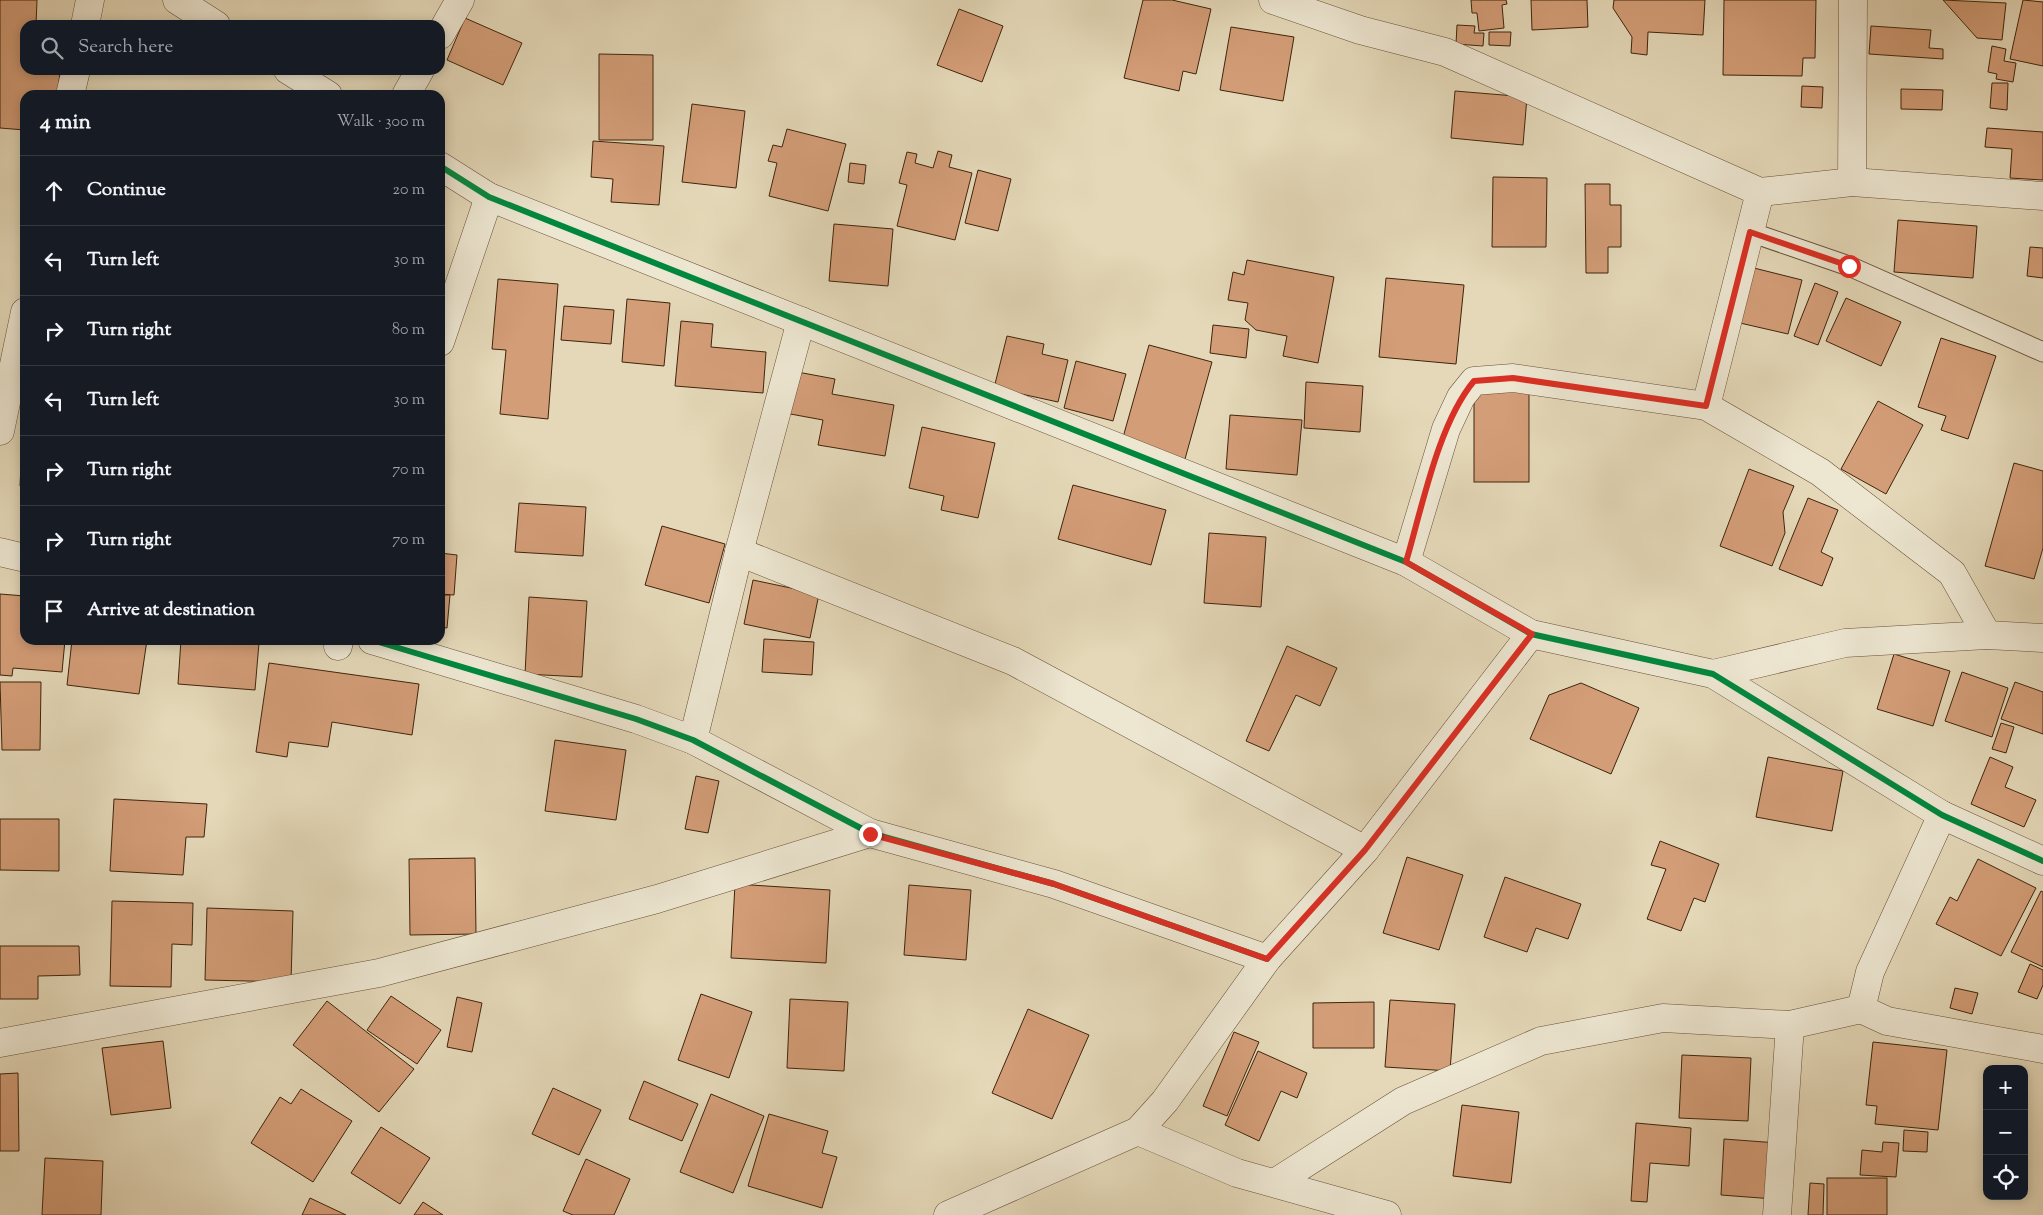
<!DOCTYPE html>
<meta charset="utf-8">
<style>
:root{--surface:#171b24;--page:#242831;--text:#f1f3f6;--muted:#9ea1a6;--line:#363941}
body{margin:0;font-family:"Sorts Mill Goudy",serif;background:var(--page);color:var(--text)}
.controls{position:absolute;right:15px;bottom:15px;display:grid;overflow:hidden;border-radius:10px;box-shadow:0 2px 12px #0003}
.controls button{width:45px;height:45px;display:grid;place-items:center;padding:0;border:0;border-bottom:1px solid var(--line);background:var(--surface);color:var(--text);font:25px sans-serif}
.stop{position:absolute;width:15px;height:15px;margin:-11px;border:4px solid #d93025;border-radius:50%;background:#fff}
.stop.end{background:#d93025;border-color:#fff;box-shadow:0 1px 5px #0008}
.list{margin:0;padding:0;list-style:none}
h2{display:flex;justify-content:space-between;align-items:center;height:65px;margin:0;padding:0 20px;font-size:21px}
h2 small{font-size:16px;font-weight:400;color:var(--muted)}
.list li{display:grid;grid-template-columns:32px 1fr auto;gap:15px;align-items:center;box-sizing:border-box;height:70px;padding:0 20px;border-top:1px solid var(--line)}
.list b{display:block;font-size:19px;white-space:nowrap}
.list em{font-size:16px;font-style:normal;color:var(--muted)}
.icon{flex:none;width:28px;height:28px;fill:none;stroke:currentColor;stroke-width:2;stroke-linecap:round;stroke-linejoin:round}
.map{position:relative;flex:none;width:2043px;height:1215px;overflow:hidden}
.search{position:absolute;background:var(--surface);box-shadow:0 2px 12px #0003;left:20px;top:20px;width:425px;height:55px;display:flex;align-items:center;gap:12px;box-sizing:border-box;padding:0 18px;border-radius:15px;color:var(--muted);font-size:19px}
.panel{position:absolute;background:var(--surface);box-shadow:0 2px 12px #0003;left:20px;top:90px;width:425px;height:555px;border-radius:15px}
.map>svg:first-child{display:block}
</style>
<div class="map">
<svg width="2043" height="1215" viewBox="0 0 2043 1215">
<rect width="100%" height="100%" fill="#e4d8b8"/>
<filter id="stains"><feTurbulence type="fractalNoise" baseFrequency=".004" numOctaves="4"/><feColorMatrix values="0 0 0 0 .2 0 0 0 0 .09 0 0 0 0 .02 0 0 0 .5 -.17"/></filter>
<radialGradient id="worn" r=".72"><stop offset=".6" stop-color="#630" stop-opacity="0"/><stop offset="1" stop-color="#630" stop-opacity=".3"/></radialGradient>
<g fill="#d39d77" stroke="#3f240c">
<polygon points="0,0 37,0 36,25 25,25 25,70 60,70 58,95 25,95 25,130 0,128"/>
<polygon points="1143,0 1172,0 1211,9 1196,74 1183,71 1179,91 1124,78"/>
<polygon points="1471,0 1506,0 1507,4 1502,5 1504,28 1479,31 1477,13 1472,13"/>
<polygon points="1531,0 1587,0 1588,27 1532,30"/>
<polygon points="1614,0 1705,0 1703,35 1648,32 1647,55 1631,53 1632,37 1613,8"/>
<polygon points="1724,0 1816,0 1815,58 1803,58 1802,76 1723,75"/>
<polygon points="1943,0 2006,3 2002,40 1977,38"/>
<polygon points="2023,0 2043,2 2043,66 2010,59"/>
<polygon points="959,9 1003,26 982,82 937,65"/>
<polygon points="465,18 522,43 503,85 447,60"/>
<polygon points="1457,25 1475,26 1474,33 1484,33 1483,46 1456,44"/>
<polygon points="1871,26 1931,30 1929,48 1943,49 1943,59 1869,54"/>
<polygon points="1231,27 1294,37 1283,101 1220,90"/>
<polygon points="1489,32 1511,32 1510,46 1489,45"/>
<polygon points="1992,46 2006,49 2004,61 2016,63 2013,82 1996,79 1997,74 1988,72"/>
<polygon points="599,54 653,55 653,140 599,140"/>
<polygon points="1992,83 2008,83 2007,110 1990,108"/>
<polygon points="1802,86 1823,87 1822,108 1801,107"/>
<polygon points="1901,89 1943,90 1942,110 1901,109"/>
<polygon points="1455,91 1527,97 1523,145 1451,138"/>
<polygon points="692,104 745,111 736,188 682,182"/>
<polygon points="1987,128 2043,132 2043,180 2010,178 2012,149 1985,147"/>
<polygon points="787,129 846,144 828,211 769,196 777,163 768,161 773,145 782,147"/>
<polygon points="593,141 664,146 659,205 611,202 613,179 591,177"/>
<polygon points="938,151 952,155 949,167 972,173 955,240 897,226 907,185 899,183 907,152 917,154 915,163 933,168"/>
<polygon points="850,163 866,165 864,184 848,182"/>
<polygon points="978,170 1011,179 998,231 965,223"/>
<polygon points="1493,177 1547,178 1546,247 1492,247"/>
<polygon points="1585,184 1610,184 1610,205 1621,205 1621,247 1608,247 1608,273 1586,273"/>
<polygon points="1898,220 1977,226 1973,278 1894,272"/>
<polygon points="834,224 893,229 888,286 829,281"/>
<polygon points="2030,247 2043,248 2043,278 2027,276"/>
<polygon points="1247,260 1334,277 1318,363 1283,356 1287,336 1256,330 1245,320 1248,303 1228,300 1233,272 1244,275"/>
<polygon points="1754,268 1802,280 1788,334 1740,323"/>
<polygon points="1386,278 1464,285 1456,364 1379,357"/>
<polygon points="498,279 558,284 548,419 500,414 506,350 492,349"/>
<polygon points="1815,283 1838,292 1818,345 1794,336"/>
<polygon points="1846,298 1901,322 1881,366 1826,341"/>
<polygon points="627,299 670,303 664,366 622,362"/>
<polygon points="564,306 614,310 611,344 561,340"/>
<polygon points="681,321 713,324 711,347 766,352 763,393 675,386"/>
<polygon points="1213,325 1249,329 1246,358 1210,353"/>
<polygon points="1007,336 1044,344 1042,354 1068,360 1058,402 994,388"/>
<polygon points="1941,338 1996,356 1968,439 1941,430 1946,416 1918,407"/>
<polygon points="1149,345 1212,362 1185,459 1122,441"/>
<polygon points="1076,361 1126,374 1113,421 1064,408"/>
<polygon points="792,371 835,379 832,394 894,405 885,456 818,445 823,420 785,413"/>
<polygon points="1306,382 1363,386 1360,432 1304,428"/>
<rect x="1474" y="388" width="55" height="94"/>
<polygon points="1878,401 1923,425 1886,494 1841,469"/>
<polygon points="1230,415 1302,420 1297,475 1226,469"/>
<polygon points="23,419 25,419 25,486 20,486"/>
<polygon points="922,427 995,443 978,518 941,510 944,496 909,488"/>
<polygon points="2014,463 2043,471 2043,548 2034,579 1985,566"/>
<polygon points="1749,469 1794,486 1783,512 1785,533 1772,566 1720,546"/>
<polygon points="1073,485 1166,510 1151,565 1058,539"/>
<polygon points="1808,498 1838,510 1821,552 1833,558 1822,586 1779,569"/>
<polygon points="519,503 586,507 583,556 515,552"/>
<polygon points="662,526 725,544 709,603 645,585"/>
<polygon points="1209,533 1266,537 1261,607 1204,603"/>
<polygon points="440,553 457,555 454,595 440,594"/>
<polygon points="753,580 819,594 810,638 744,624"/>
<polygon points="0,594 25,596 25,640 65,640 62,672 13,668 12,676 0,675"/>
<polygon points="440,595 450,595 447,628 440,627"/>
<polygon points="529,597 587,601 582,677 525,674"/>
<polygon points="764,639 814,642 812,675 762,672"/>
<polygon points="72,640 147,640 139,694 67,685"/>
<polygon points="181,640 259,643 255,690 178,684"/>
<polygon points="1287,646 1337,668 1320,706 1296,695 1269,751 1246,741"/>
<polygon points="1894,654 1950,671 1933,726 1877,709"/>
<polygon points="269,663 419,684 412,735 332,722 328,747 289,742 287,757 256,752"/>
<polygon points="1962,672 2008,688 1992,737 1945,721"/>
<polygon points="0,682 41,682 40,750 2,750"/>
<polygon points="2015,682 2043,692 2043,734 2001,719"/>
<polygon points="1581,683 1639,708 1611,774 1530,739 1549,695"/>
<polygon points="2001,723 2014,727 2006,753 1992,749"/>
<polygon points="555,740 626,750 616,820 545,811"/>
<polygon points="1768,757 1843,771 1832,831 1756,817"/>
<polygon points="1990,757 2013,767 2005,787 2036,800 2024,827 1971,804"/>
<polygon points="696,776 719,781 708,833 685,829"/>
<polygon points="114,799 207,804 204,837 186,837 183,875 110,871"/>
<polygon points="0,819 59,819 59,871 0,870"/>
<polygon points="1660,841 1719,864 1705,902 1694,898 1681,931 1647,919 1666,869 1651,865"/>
<polygon points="1407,857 1463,875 1439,950 1383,933"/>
<polygon points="475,858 476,934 410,935 409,859"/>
<polygon points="1978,859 2036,888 2001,956 1936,924 1950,897 1957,901"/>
<polygon points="1505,877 1581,904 1568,939 1536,928 1527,952 1484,937"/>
<polygon points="735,884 830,890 826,963 731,958"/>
<polygon points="909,885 971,890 966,960 904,955"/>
<polygon points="2041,891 2043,892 2043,967 2011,952"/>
<polygon points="112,901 193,903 192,945 172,944 171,987 110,986"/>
<polygon points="207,908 293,911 291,982 205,980"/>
<polygon points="0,946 79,946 80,975 38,976 38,999 0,999"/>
<polygon points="2030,964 2043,970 2043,985 2037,999 2018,992"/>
<polygon points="1955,988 1978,993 1972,1014 1950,1008"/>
<polygon points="701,994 752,1012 729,1078 678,1060"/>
<polygon points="391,996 441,1030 417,1064 367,1030"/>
<polygon points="457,997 482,1003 472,1052 447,1047"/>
<polygon points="790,999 848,1002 844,1071 787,1068"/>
<polygon points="1390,1000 1455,1004 1450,1071 1385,1067"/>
<polygon points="327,1001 414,1069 379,1112 293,1045"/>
<polygon points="1374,1002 1374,1048 1313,1048 1313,1003"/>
<polygon points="1028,1009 1089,1035 1052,1119 992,1093"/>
<polygon points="1234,1032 1259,1042 1227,1116 1203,1106"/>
<polygon points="163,1041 171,1108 111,1115 102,1048"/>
<polygon points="1873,1042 1947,1050 1938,1130 1875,1124 1877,1106 1866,1105"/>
<polygon points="1258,1051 1307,1073 1297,1098 1281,1091 1259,1141 1225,1125"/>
<polygon points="1682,1055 1751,1058 1748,1121 1679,1118"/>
<polygon points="18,1073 19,1151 0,1151 0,1074"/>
<polygon points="644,1081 698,1104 682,1141 629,1119"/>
<polygon points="553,1088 601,1110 579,1155 532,1134"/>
<polygon points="301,1089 352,1121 313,1182 251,1143 280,1097 291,1104"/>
<polygon points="711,1094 764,1116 733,1193 680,1172"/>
<polygon points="1462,1105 1519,1112 1511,1183 1453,1176"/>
<polygon points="769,1114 828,1131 822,1153 837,1157 822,1208 748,1186"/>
<polygon points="1636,1123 1691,1128 1689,1166 1650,1163 1647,1202 1631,1201"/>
<polygon points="381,1127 430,1158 400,1204 351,1173"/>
<polygon points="1904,1130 1928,1132 1927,1152 1903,1151"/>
<polygon points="1724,1139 1778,1143 1774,1199 1721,1195"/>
<polygon points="1883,1142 1899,1143 1896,1177 1860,1175 1862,1150 1882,1152"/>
<polygon points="45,1158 103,1161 101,1215 42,1215"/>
<polygon points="586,1159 630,1179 614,1215 573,1215 563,1211"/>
<rect x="1827" y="1178" width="60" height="37"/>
<polygon points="1810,1183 1824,1184 1823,1215 1808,1215"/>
<polygon points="310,1198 346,1215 302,1215"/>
<polygon points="423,1202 443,1215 414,1215"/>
</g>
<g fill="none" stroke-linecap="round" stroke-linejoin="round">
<g stroke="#685137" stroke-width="21">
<polyline id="lane" points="1750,232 1849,266 2043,352"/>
</g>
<g stroke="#685137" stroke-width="29">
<g id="street">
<polyline points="177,0 216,25"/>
<polyline points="1273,0 1360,30 1445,52 1760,192 1852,182 2043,196"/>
<polyline points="85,25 90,0"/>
<polyline points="440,35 460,0"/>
<polyline points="288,70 328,95"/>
<polyline points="70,95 76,70"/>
<polyline points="406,95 420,70"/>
<polyline points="440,166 489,197 1406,562 1531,634 1713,674 1942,815 2043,861"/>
<polyline points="1852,182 1853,0"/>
<polyline points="440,342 489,197"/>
<polyline points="1706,406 1760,192"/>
<polyline points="0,431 25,312"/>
<polyline points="0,552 25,558"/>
<polyline points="739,552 1013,661 1365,850"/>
<polyline points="1406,562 1446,429 1461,397 1474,381 1513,378 1706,406 1820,472 1952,573 1987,635"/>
<polyline points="372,640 636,719 693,740 870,833 1054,884 1267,959"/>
<polyline points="338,646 339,640"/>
<polyline points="1713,674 1845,643 1987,635 2043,638"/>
<polyline points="693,740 739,552 801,321"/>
<polyline points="1861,1009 1870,972 1942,815"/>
<polyline points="0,1043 379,973 657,899 870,833"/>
<polyline points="1138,1131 1237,1173 1387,1215"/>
<polyline points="1276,1182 1403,1101 1541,1041 1663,1018 1790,1025 1861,1009 1887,1021 2043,1049"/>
<polyline points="948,1215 1138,1131 1165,1101 1267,959 1365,850 1531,634"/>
<polyline points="1777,1215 1790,1025"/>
</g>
</g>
<use href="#lane" stroke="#ede6d1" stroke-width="19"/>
<use href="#street" stroke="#ede6d1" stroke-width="28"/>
<g stroke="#ede6d1" stroke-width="9">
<g id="cycleway">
<polyline points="440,166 489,197 1406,562 1531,634 1713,674 1942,815 2043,861"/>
<polyline points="372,640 636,719 693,740 870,833 1054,884 1267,959"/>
</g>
</g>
<use href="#cycleway" stroke="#00873e" stroke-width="6"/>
</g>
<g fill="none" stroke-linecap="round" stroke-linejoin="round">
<path stroke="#d93025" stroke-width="6" d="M870 834 1054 884 1267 959 1365 850 1532 634 1406 562C1422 508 1438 424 1474 381L1513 378 1706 406 1750 232 1849 266"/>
</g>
<rect width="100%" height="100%" filter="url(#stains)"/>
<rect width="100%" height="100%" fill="url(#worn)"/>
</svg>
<div class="controls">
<button>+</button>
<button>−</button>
<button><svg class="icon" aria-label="locate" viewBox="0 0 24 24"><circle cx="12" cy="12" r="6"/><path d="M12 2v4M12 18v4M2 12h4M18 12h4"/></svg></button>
</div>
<div class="stop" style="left:1849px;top:266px"></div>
<div class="stop end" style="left:870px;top:834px"></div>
<div class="search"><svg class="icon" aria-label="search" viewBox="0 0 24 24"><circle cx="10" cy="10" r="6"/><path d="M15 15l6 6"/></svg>Search here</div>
<section class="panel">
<h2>4 min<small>Walk · 300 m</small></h2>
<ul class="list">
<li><svg class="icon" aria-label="ahead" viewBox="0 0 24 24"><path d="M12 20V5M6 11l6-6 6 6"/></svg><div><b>Continue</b></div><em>20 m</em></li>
<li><svg class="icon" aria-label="left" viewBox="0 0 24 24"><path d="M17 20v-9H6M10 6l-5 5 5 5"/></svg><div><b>Turn left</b></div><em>30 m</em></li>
<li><svg class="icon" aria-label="right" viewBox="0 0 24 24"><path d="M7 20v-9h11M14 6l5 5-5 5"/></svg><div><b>Turn right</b></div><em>80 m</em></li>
<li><svg class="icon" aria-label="left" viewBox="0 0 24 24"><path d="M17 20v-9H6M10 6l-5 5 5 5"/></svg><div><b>Turn left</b></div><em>30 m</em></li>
<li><svg class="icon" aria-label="right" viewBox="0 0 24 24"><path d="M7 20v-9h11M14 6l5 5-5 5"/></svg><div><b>Turn right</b></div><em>70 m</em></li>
<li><svg class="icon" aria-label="right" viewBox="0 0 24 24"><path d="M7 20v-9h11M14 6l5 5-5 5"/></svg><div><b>Turn right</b></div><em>70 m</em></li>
<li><svg class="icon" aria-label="arrive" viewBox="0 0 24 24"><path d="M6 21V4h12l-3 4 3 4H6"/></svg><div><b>Arrive at destination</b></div></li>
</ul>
</section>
</div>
